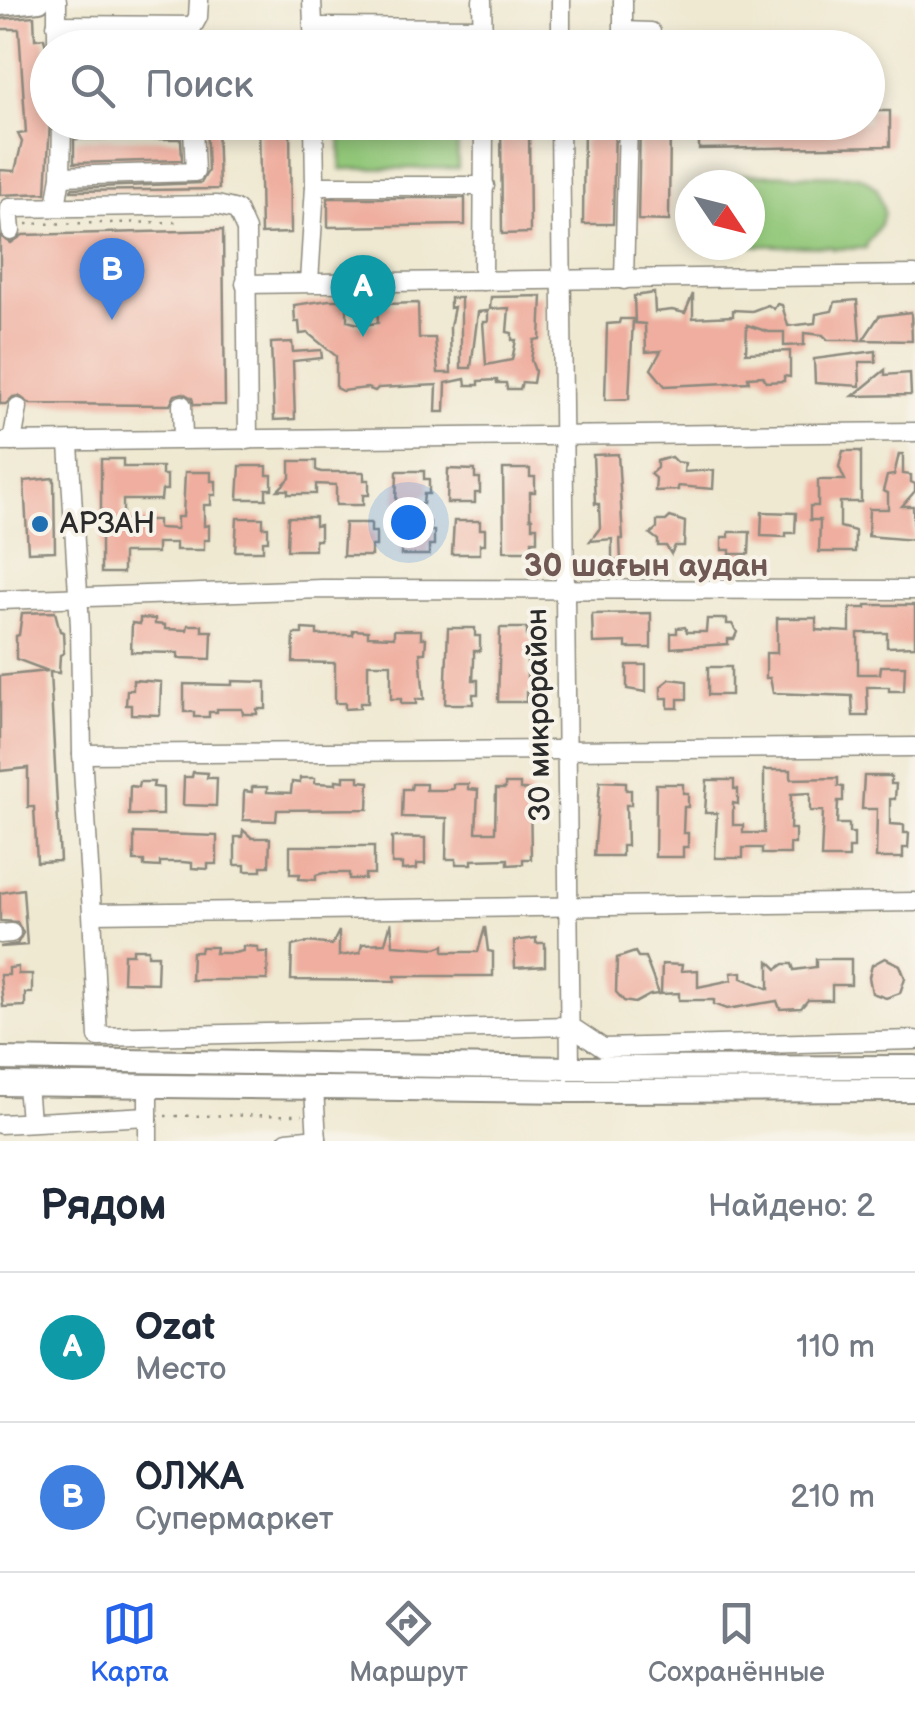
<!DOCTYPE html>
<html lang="ru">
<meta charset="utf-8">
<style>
:root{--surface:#fff;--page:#f2f2f3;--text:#1f2937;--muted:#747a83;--line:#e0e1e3;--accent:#2563eb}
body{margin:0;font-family:"Balsamiq Sans",sans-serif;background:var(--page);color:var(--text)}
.compass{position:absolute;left:675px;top:170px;width:90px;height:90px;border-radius:50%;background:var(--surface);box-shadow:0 5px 15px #0003;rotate:125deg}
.you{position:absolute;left:408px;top:522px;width:35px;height:35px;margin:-25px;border:8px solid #fff;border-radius:50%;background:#1a73e8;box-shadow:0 0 0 15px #1a73e833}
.badge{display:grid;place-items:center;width:65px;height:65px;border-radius:50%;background:var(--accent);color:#fff;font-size:32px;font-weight:700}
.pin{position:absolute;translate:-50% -82px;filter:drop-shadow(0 2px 5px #0008)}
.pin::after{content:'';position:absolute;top:52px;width:35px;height:30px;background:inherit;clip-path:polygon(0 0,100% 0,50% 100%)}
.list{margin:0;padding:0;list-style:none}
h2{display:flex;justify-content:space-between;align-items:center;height:130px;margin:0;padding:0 40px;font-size:42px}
h2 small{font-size:32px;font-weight:400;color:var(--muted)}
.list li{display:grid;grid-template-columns:65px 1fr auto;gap:30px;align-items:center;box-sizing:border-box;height:150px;padding:0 40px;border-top:2px solid var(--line)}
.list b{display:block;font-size:38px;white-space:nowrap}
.list p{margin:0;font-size:32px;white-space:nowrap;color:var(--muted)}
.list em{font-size:32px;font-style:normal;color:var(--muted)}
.icon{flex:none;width:55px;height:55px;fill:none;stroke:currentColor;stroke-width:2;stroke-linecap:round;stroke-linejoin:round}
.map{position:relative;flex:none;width:915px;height:1141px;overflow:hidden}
.search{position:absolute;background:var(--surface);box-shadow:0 5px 15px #0003;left:30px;right:30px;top:30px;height:110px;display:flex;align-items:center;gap:25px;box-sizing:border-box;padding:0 35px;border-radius:55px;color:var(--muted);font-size:38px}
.sheet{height:430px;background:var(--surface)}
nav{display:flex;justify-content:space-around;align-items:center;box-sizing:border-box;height:140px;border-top:2px solid var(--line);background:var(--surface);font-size:28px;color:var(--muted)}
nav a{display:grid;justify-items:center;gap:5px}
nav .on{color:var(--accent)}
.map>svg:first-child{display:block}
</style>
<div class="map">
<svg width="915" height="1141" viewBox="0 0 915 1141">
<rect width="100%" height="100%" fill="#f7f3e8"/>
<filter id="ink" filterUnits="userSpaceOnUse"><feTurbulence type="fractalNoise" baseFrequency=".01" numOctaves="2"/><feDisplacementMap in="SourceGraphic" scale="20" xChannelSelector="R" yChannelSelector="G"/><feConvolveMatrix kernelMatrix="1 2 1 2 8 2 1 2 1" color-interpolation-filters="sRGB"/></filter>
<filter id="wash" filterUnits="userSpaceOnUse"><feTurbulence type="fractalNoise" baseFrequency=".0048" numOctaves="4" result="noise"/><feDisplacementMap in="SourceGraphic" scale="40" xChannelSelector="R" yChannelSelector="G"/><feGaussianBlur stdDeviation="2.25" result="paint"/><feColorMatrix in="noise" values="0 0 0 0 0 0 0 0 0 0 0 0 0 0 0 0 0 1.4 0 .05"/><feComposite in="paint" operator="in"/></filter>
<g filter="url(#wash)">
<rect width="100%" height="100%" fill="#efe9d2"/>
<g fill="#92c779" stroke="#5e7952" stroke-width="2.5">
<polygon points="398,126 457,126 458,168 341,169 340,129"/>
<polygon points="735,174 858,176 868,181 877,189 884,212 881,224 867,243 866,248 833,249 832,247 732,245 750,245 750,185 712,185"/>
</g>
<g id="blocks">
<g fill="#efae9f">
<polygon points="34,16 35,39 44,38 48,56 50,122 46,193 0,195 0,170 15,171 22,142 18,134 26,133 19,29 0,29 0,19"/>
<polygon points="215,35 215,48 70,48 70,38 193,38"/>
<polygon points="868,111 890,111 890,146 699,149 699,122 868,122"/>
<polygon points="206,122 217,122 219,189 71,191 72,188 201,183 208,171"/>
<polygon points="259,122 290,122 291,233 261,234"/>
<polygon points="501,122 529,122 530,233 502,234"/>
<polygon points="584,122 615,122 613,224 583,224"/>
<polygon points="640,122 670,122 669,221 638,220"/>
<polygon points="74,139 181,139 182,160 74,163"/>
<polygon points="328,198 465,198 465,225 328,227"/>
<polygon points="223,230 225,405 194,405 192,398 183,393 175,395 170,405 30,404 19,396 13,397 6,404 0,404 0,236 11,243 23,235"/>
<polygon points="654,293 655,312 672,310 685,313 693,294 693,318 733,316 733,310 752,311 768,305 774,309 777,304 782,305 788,326 815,323 816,314 832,311 835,302 857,300 860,340 828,340 823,335 804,333 804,345 784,346 784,332 769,332 747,325 746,353 790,351 790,377 784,376 784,381 766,382 763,376 748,377 749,382 665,386 651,369 661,351 646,352 645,324 635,323 634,296"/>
<polygon points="542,296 540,339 534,340 531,360 535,371 533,383 522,382 520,389 507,389 506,383 497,383 497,380 479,381 479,385 466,385 465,379 446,383 445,412 436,412 437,385 378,388 375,391 367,388 342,391 336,388 336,356 308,333 300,334 299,322 295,322 294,305 329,300 347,300 347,321 362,325 378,323 377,298 387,297 387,304 418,303 419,338 435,338 438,373 451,373 450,327 454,307 450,308 450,298 461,298 461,368 471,368 478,312 488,311 488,322 483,322 486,365 512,360 516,340 512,340 512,333 507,332 509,308 490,309 491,297"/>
<polygon points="911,312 912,341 863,340 879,316"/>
<polygon points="620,319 633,319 629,399 605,400 607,324 619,323"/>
<polygon points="292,342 293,352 321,350 322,358 293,361 295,419 274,420 271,343"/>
<polygon points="876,351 876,362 859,362 860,386 815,383 814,359"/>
<polygon points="885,370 885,375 910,373 911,395 853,396"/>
<polygon points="843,451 861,451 861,502 840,502 840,527 855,531 855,552 819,552 820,520 810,520 810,506 818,506 818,480 845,480 839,467"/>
<polygon points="618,454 623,539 620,539 621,561 612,561 612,539 590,541 600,528 599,504 595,504 593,455"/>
<polygon points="899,454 903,454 903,474 911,475 911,482 915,484 915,491 902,506 913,506 914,540 868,536 869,509 888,509 888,493 883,491 887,476 894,475"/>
<polygon points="671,457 676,462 685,463 684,472 714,470 713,489 678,486 678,490 655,491 656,479 650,474 657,468 657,461"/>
<polygon points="101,459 123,459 123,467 162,467 162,475 167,475 167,490 162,490 161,500 123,500 123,520 158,520 158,528 177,529 177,517 183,517 185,472 211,472 211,481 216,481 216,495 211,495 211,505 204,505 204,526 209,525 209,540 204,540 204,550 176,550 176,543 157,543 157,553 123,553 123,573 101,573"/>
<polygon points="290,461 316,461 316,470 321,472 364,472 364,480 369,480 369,495 363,495 363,505 336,505 336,485 316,484 316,494 288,494 288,490 278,490 290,478"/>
<polygon points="240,466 267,466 267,475 272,475 272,489 266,489 266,499 238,499"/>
<polygon points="448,469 475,470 475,478 480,478 480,493 475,493 475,503 447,503"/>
<polygon points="503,469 530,469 530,477 535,477 535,492 530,492 530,518 532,518 532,527 537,527 537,541 532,541 532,551 504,551"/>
<polygon points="397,471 424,471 424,479 429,479 429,494 424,494 423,504 396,504"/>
<polygon points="54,478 55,551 28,552 24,481"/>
<polygon points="762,512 796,513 795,533 786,533 786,537 761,536"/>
<polygon points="288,517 315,517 315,526 320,525 320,540 315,540 315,550 287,550"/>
<polygon points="670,517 685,522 684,546 675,546 671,554 666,546 658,546 658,540 650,534 657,528 657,521 666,521"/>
<polygon points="237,518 263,518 263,527 268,527 268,541 263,541 263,551 235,551"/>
<polygon points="454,521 480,521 480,529 485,529 485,544 480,544 480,554 452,554"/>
<polygon points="403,522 430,522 430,531 434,531 434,545 429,545 429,555 401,555"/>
<polygon points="345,523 371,523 371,532 376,532 376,546 371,546 371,556 343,556"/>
<polygon points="729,532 750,532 749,554 730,554 730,550 722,550 722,537 729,537"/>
<polygon points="866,605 915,605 915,646 887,647 887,633 858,633 858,674 880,674 881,666 905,666 904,691 889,691 889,687 867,687 868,716 853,716 852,696 773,693 770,678 766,678 766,653 777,653 777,618 816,618 816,630 850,632 850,608 866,608"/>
<polygon points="55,612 60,631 63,632 64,653 60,655 59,673 50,672 60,861 37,862 34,807 28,807 28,768 0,771 0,676 48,671 16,659 16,636 19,635 22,613"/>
<polygon points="651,613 651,648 626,648 626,642 593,643 592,614"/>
<polygon points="140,618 155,619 155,624 165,625 165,629 187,630 188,625 202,625 202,631 212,631 211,659 178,658 178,653 131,652 132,623 140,624"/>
<polygon points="707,619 727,619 727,624 732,624 737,632 734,639 728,639 728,644 671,648 671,633 677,633 677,628 685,627 687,632 706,632"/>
<polygon points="448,628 475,628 475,636 480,636 480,651 474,651 474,661 473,680 478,680 478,694 473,694 473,704 445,704"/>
<polygon points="500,628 527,628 527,637 532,637 532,651 527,651 527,677 531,677 531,692 526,692 526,702 498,702"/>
<polygon points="302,629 317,630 317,635 353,635 353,630 368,631 368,636 394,637 394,630 421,630 421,638 426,638 425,653 420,653 424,699 416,699 416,704 401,704 401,699 391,699 391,664 368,664 368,703 360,703 360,708 345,709 345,703 335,703 335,663 293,662 294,634 302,634"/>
<polygon points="627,665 646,665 646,692 627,689"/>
<rect x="708" y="667" width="23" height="28"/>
<polygon points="670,679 687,681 687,699 678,699 678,708 668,708 668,698 661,698 661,686"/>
<polygon points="133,680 161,682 160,715 131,714 131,705 126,705 127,690 133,690"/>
<polygon points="232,681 266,682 266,709 257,709 257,714 243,714 242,709 217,709 217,712 209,712 209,717 194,717 194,712 184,712 184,684 232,685"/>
<polygon points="764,770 791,770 791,779 838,778 838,786 843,787 843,801 838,801 837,824 849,824 849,833 854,833 854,848 849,848 849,858 821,858 823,811 810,811 810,793 791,794 790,829 795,829 795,844 790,844 790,854 762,854 762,848 743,848 743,858 715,858 717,813 705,813 707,780 734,780 734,789 738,789 738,804 733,803 733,825 743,825 743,833 764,833"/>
<polygon points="193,772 208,773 207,778 217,778 216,806 183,805 184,777 192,777"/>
<polygon points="344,776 359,776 359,781 369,782 368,809 277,810 276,821 243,820 244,791 252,792 252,787 267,787 267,792 291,793 292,782 300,783 300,778 315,778 315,783 336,784 336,780 344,781"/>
<polygon points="864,776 891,776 891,784 896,784 895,799 890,799 890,824 904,825 904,833 909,833 908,848 903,848 903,858 876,858 877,809 862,809"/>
<polygon points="600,781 626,782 626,790 631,790 631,805 626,805 627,846 622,846 622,856 594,856"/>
<polygon points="139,782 154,782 153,787 163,788 163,815 129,815 130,786 138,787"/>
<polygon points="412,784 426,784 426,790 444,790 453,789 453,784 468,784 468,789 478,790 476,832 495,832 496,789 505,789 505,784 520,784 520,790 530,790 531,859 523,859 523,864 508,865 508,859 472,860 472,864 456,864 456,859 446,859 447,818 402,817 403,789 411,789"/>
<polygon points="656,784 683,784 683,793 688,793 688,807 684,807 683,833 688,833 688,847 683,847 683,857 655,857"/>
<polygon points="243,830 252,838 270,838 269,866 261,866 261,871 245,871 245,865 235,865 235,837 242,837"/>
<polygon points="134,833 217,836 217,864 208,864 208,869 192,868 192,863 182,862 160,862 160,867 144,866 144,861 134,861"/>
<polygon points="392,837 425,838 425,864 417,864 417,869 402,870 402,864 392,864"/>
<polygon points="290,846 374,846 374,874 365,874 365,879 349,879 349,873 324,873 316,875 316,880 299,879 300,874 290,874"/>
<polygon points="23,889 27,945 0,947 17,944 23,933 17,922 0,921 0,893"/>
<polygon points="391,922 393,945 436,948 444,945 444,952 478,952 485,927 488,951 493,952 493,976 395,976 395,981 291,980 292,946 309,942 332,945 339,931 339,956 360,953 362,944 385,943"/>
<polygon points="536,938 536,943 545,943 545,966 515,968 514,941"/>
<polygon points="243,946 258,947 258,952 268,952 267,980 191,980 192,952 200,952 201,947 216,947 215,953 234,953 243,951"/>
<polygon points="133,949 148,949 148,955 158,955 157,983 123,982 124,954 133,954"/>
<polygon points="635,952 638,957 645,957 659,994 650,995 635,1003 624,1001 616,992 617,958"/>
<polygon points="885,958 900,965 905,978 900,993 886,998 872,993 869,977 872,965"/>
<polygon points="816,959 851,959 851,985 832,985 832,1000 808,1000 801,1008 780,1009 777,1001 727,1009 714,1004 714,1000 679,1000 679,993 661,994 662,964 682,965 681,971 698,970 698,987 732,980 731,973 742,972 742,978 769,989 769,961 777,969 784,964 792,964 794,970 816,967"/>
<polygon points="18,967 18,974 32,974 32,993 25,993 25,1006 3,1007 0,975 9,975 9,968"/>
</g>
</g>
</g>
<g filter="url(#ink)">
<use href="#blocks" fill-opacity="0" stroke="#8d8a7e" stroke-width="2.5"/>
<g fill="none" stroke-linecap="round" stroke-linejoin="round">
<g stroke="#8d8a7e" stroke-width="21">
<g id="minor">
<polyline points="57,0 57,48"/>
<polyline points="312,0 314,48"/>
<polyline points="482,0 483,48"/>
<polyline points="623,0 623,48"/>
<polyline points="56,25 193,26 198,17 199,0"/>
<polyline points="313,27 483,28"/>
<polyline points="623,31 651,32 651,48"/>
<polyline points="561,48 561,0"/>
<polyline points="560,122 570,1068"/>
<polyline points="62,126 193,127 193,122"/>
<polyline points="61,176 195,172 193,127"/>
<polyline points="315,186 485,186"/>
<polyline points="56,207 61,176 62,122"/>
<polyline points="11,231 9,208 217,205 237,210 246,230 248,440"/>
<polyline points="624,280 628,122"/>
<polyline points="483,281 484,122"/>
<polyline points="309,282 315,186 314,122"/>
<polyline points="245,284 915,275"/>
<polyline points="182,405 183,439"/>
<polyline points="0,442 915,432"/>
<polyline points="12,442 18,408"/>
<polyline points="69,444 80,626 82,754 915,747"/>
<polyline points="0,600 322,589 915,590"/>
<polyline points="82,754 92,913 915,902"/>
<polyline points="92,913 98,1037 570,1026 603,1048 915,1040"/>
<polyline points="0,934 11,933"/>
<polyline points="27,1085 30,1121"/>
<polyline points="314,1088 317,1141"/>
<polyline points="0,1124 148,1116"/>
<polyline points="148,1141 148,1086"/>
<polyline points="287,1141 317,1138"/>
</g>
</g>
<g stroke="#8d8a7e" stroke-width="26">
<g id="major">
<polyline points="0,4 39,0"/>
<polyline points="0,1059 570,1068 915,1067"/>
<polyline points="0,1084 571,1091 915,1090"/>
</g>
</g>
<g stroke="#8d8a7e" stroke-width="2.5" stroke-dasharray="2.5 8" stroke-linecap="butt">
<polyline points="26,224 176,222"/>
<polyline points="165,1116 302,1115"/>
</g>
<use href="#minor" stroke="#fff" stroke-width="18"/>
<use href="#major" stroke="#fff" stroke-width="22"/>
</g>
</g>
<circle fill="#1f6fb2" stroke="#f7f3e8" stroke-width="4" cx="40" cy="524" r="10"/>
<g text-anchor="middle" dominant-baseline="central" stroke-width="8" stroke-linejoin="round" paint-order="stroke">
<g font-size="30" fill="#2b2b2b" stroke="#f7f3e8" text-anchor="start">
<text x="60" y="524">АРЗАН</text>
</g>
<g font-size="30" fill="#2b2b2b" stroke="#f7f3e8">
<text transform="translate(539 715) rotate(-91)">30 микрорайон</text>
</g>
<g font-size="32" font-weight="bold" fill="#705954" stroke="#f7f3e8">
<text x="646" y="566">30 шағын аудан</text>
</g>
</g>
</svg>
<svg class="compass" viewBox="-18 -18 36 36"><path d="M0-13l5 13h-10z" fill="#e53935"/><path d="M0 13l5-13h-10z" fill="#747a83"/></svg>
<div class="you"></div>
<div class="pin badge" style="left:363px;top:337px;background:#0f9aa8">A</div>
<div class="pin badge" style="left:112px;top:320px;background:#3f7fe0">B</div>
<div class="search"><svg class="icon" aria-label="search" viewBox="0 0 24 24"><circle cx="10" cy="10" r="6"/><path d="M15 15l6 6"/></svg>Поиск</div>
</div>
<section class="sheet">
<h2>Рядом<small>Найдено: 2</small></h2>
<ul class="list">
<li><span class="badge" style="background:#0f9aa8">A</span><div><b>Ozat</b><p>Место</p></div><em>110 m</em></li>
<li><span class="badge" style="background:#3f7fe0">B</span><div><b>ОЛЖА</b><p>Супермаркет</p></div><em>210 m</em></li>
</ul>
</section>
<nav>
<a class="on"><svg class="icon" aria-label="map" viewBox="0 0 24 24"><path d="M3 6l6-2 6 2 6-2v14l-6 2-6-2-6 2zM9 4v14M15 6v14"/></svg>Карта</a>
<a><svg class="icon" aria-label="directions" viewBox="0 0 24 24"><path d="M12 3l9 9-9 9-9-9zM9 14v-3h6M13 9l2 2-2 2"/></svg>Маршрут</a>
<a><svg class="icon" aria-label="saved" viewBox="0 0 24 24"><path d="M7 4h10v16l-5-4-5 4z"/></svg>Сохранённые</a>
</nav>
